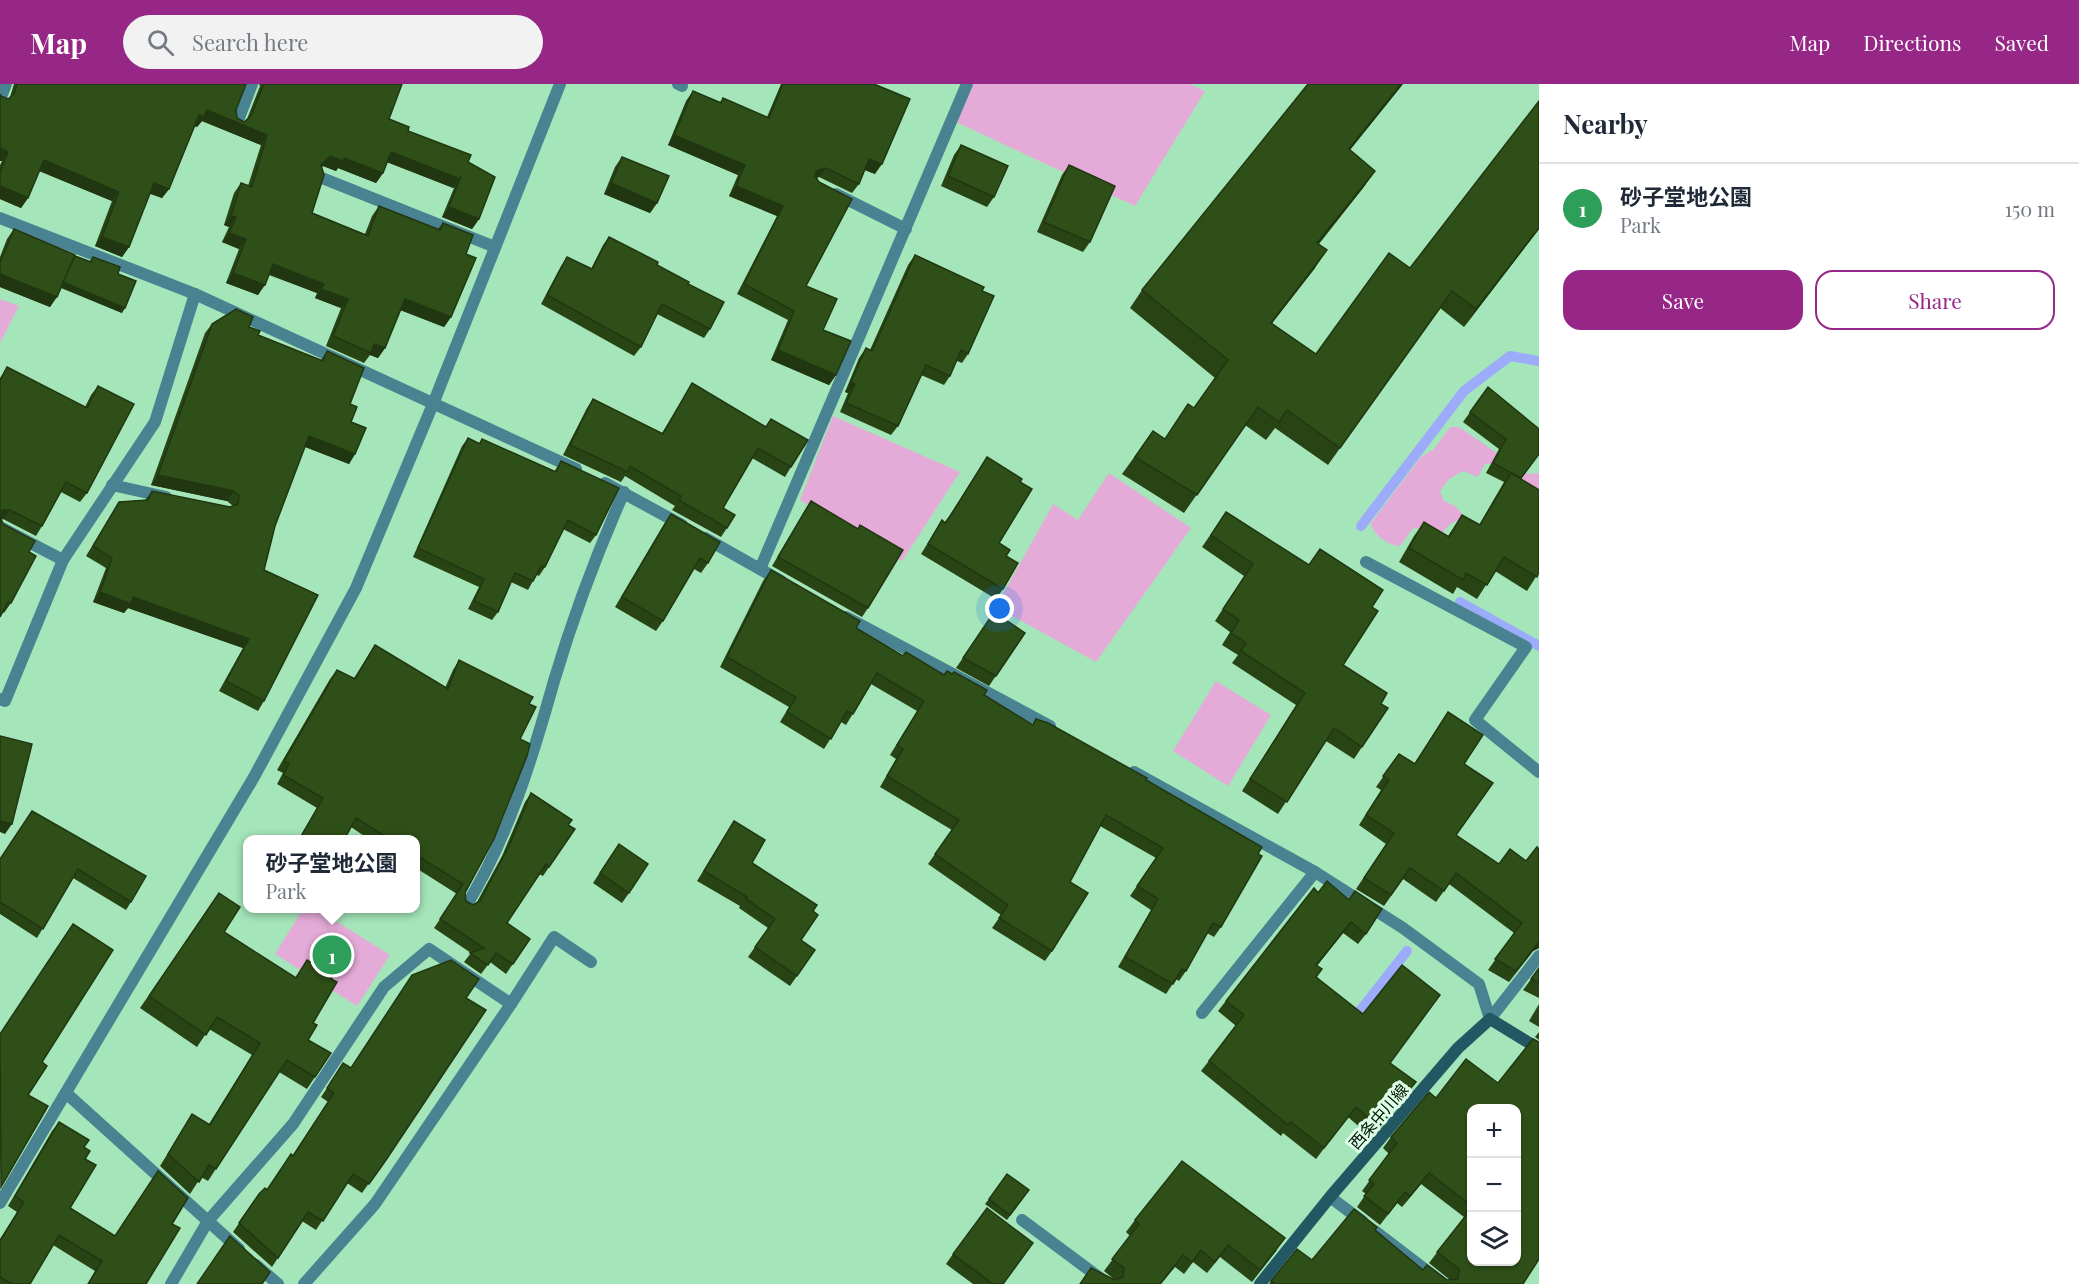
<!DOCTYPE html>
<meta charset="utf-8">
<style>
:root{--surface:#fff;--page:#f2f2f3;--text:#1f2937;--muted:#747a83;--line:#e0e1e3;--accent:#972787}
body{margin:0;font-family:"Playfair Display","Noto Sans JP",serif;background:var(--page);color:var(--text)}
.controls{position:absolute;right:18px;bottom:18px;display:grid;overflow:hidden;border-radius:12px;box-shadow:0 2px 4px #0004}
.controls button{width:54px;height:54px;display:grid;place-items:center;padding:0;border:0;border-bottom:2px solid var(--line);background:var(--surface);color:var(--text);font:30px sans-serif}
.you{position:absolute;left:1000px;top:525px;width:21px;height:21px;margin:-15px;border:4px solid #fff;border-radius:50%;background:#1a73e8;box-shadow:0 0 0 9px #1a73e833}
.badge{display:grid;place-items:center;width:39px;height:39px;border-radius:50%;background:var(--accent);color:#fff;font-size:20px;font-weight:700}
.pin{position:absolute;translate:-50% -50%;border:3px solid #fff;box-shadow:0 2px 6px #0006}
.popup{position:absolute;left:243px;top:751px;width:177px;height:78px;box-sizing:border-box;display:grid;place-content:center;border-radius:12px;background:var(--surface);filter:drop-shadow(0 2px 4px #0005);font-size:20px;white-space:nowrap;color:var(--muted)}
.popup b{font-size:22px;color:var(--text)}
.popup::after{content:'';position:absolute;left:50%;top:100%;margin-left:-12px;border:12px solid transparent;border-top-color:var(--surface)}
.list{margin:0;padding:0;list-style:none}
h2{display:flex;justify-content:space-between;align-items:center;height:78px;margin:0;padding:0 24px;font-size:26px}
h2 small{font-size:20px;font-weight:400;color:var(--muted)}
.list li{display:grid;grid-template-columns:39px 1fr auto;gap:18px;align-items:center;box-sizing:border-box;height:90px;padding:0 24px;border-top:2px solid var(--line)}
.list b{display:block;font-size:22px;white-space:nowrap}
.list p{margin:0;font-size:20px;white-space:nowrap;color:var(--muted)}
.list em{font-size:20px;font-style:normal;color:var(--muted)}
.actions{display:flex;gap:12px;padding:18px 24px}
.actions a{flex:1;padding:14px 0;border:2px solid var(--accent);border-radius:18px;text-align:center;font-size:21px;color:var(--accent)}
.actions .main{background:var(--accent);color:#fff}
.icon{flex:none;width:33px;height:33px;fill:none;stroke:currentColor;stroke-width:2;stroke-linecap:round;stroke-linejoin:round}
.map{position:relative;flex:none;width:1539px;height:1200px;overflow:hidden}
header{display:flex;align-items:center;gap:36px;box-sizing:border-box;height:84px;padding:0 30px;background:var(--accent);color:#fff}
header strong{font-size:28px}
nav{display:flex;gap:33px;margin-inline-start:auto;font-size:21px}
.search{width:420px;height:54px;background:var(--page);display:flex;align-items:center;gap:15px;box-sizing:border-box;padding:0 21px;border-radius:33px;color:var(--muted);font-size:22px}
main{display:flex}
aside{flex:1;background:var(--surface)}
.map>svg:first-child{display:block}
</style>
<header>
<strong>Map</strong>
<div class="search"><svg class="icon" aria-label="search" viewBox="0 0 24 24"><circle cx="10" cy="10" r="6"/><path d="M15 15l6 6"/></svg>Search here</div>
<nav><a>Map</a><a>Directions</a><a>Saved</a></nav>
</header>
<main>
<div class="map">
<svg width="1539" height="1200" viewBox="0 0 1539 1200">
<rect width="100%" height="100%" fill="#a4e6b9"/>
<g fill="#e5abd8">
<polygon points="971,0 1190,0 1205,7 1135,122 954,37"/>
<polygon points="0,215 19,222 0,259"/>
<polygon points="833,332 960,388 902,477 800,416"/>
<path d="M1450 343H1459L1527 390 1539 389V412C1526 402 1502 377 1485 380L1478 393 1463 387 1449 395 1440 407 1444 417 1455 422 1462 430 1459 436 1450 440 1437 455 1414 443 1400 462C1389 462 1372 450 1371 439L1421 373 1434 365Z"/>
<polygon points="1109,389 1191,444 1096,578 996,523 1053,420 1078,436"/>
<polygon points="1216,597 1271,631 1228,702 1173,667"/>
<polygon points="315,824 390,871 357,922 275,870 303,825"/>
</g>
<g fill="none" stroke-linecap="round" stroke-linejoin="round">
<g stroke="#9cacfb" stroke-width="10">
<polyline points="1361,442 1464,307 1510,272 1539,277"/>
<polyline points="1460,518 1539,562"/>
<polyline points="1352,937 1407,867"/>
</g>
<g stroke="#498391" stroke-width="12">
<polyline points="678,0 682,2"/>
<polyline points="0,16 6,0"/>
<polyline points="322,94 495,163"/>
<polyline points="836,110 906,145"/>
<polyline points="112,401 166,413"/>
<polyline points="0,443 63,476"/>
<polyline points="1366,478 1526,563 1475,636 1539,688"/>
<polyline points="1202,929 1315,788"/>
<polyline points="1330,1113 1362,1137"/>
<polyline points="1022,1136 1108,1200"/>
<polyline points="1376,1148 1444,1200"/>
</g>
<g stroke="#498391" stroke-width="12">
<polyline points="237,39 252,0"/>
<polyline points="0,134 195,210 576,385"/>
<polyline points="605,399 682,441"/>
<polyline points="705,454 781,497"/>
<polyline points="760,485 967,0"/>
<polyline points="846,533 1050,642"/>
<polyline points="0,615 5,617 63,476 155,338 195,210"/>
<polyline points="1134,688 1315,788 1403,844 1479,900 1490,935"/>
<path d="M466 822C509 752 532 675 554 597 573 533 597 469 624 408"/>
<polyline points="511,920 554,853 591,878"/>
<polyline points="1490,935 1539,872"/>
<polyline points="66,1009 239,1165"/>
<polyline points="0,1119 254,693 356,504 433,320 560,0"/>
<polyline points="256,1181 278,1200"/>
<polyline points="171,1200 208,1137 293,1040 384,903 429,865 511,920 375,1120 304,1200"/>
</g>
<polyline stroke="#235763" stroke-width="12" points="1260,1200 1330,1113 1458,964 1490,935 1539,965"/>
</g>
<g fill="#284415">
<polygon points="14,0 246,0 236,26 237,34 244,38 247,35 260,2 259,0 402,0 389,35 408,47 468,78 479,135 472,145 442,133 454,104 387,78 383,89 376,99 338,84 336,87 323,82 322,83 312,129 365,150 372,132 379,122 438,145 443,139 466,170 451,233 444,243 400,226 385,264 378,274 370,271 364,279 326,262 341,224 315,214 317,209 269,191 258,211 226,199 239,165 222,158 229,143 224,141 234,109 241,99 248,102 261,61 202,37 197,43 195,42 169,105 162,114 150,110 129,163 122,173 95,162 112,117 39,87 28,114 21,124 0,115 0,81 2,77 0,77 0,10 1,12 8,15 10,13"/>
<polygon points="781,0 874,0 875,90 865,86 859,100 852,109 819,93 816,94 806,202 823,246 836,291 829,301 771,276 788,236 737,210 777,132 729,112 738,91 668,61 686,17 693,7 720,18 723,14 767,33"/>
<polygon points="1403,0 1350,66 1375,87 1363,104 1319,160 1315,184 1272,239 1316,270 1410,184 1539,145 1464,243 1440,224 1328,381 1275,344 1266,356 1245,341 1184,429 1122,390 1153,347 1165,355 1194,324 1215,294 1130,224 1142,206"/>
<polygon points="961,61 994,113 987,123 941,102 954,71"/>
<polygon points="622,73 657,119 650,129 604,110 615,83"/>
<polygon points="1069,81 1090,158 1083,168 1037,148 1062,91"/>
<polygon points="14,145 74,172 89,178 93,173 118,190 122,229 61,204 50,223 0,203 0,173 7,155"/>
<polygon points="609,153 688,200 710,245 704,254 657,230 641,263 634,272 541,220 561,182 567,173 591,185 603,161"/>
<polygon points="915,171 982,207 968,270 962,279 957,277 950,292 944,301 921,291 898,342 891,351 840,328 848,309 845,308 859,274 866,264 870,266 908,181"/>
<polygon points="212,240 249,243 258,251 321,276 327,267 350,320 355,370 349,380 305,363 275,442 264,486 264,617 258,627 219,607 243,564 128,524 124,529 93,518 106,484 86,472 119,418 145,416 152,407 230,423 233,422 227,417 151,401 205,249"/>
<polygon points="7,283 85,323 91,311 98,302 87,409 80,418 61,408 42,442 36,452 3,435 1,436 3,440 29,468 11,519 4,529 3,528 0,533 0,294"/>
<polygon points="692,299 766,343 771,335 791,383 785,393 752,374 723,424 727,444 721,453 672,426 675,422 625,392 621,398 563,371 587,324 593,315 662,349"/>
<polygon points="1488,303 1539,370 1521,395 1539,488 1527,507 1495,487 1477,515 1457,503 1453,510 1399,478 1414,452 1424,438 1448,452 1462,431 1479,441 1504,398 1486,389 1499,365 1463,338"/>
<polygon points="468,354 479,359 482,355 554,388 561,377 596,451 590,459 563,445 545,483 539,492 537,491 533,497 528,506 511,498 498,528 492,536 468,525 479,503 413,473 462,362"/>
<polygon points="987,373 1020,398 999,459 1006,472 1003,505 996,515 921,470 942,436 945,439 946,437"/>
<polygon points="811,417 868,524 862,533 772,482 805,426"/>
<polygon points="1226,428 1372,523 1343,581 1381,620 1388,624 1354,675 1326,657 1278,730 1242,707 1296,621 1232,579 1238,571 1222,561 1230,548 1215,537 1244,492 1202,463"/>
<polygon points="671,430 708,479 701,489 694,485 663,537 656,547 615,523 664,440"/>
<polygon points="771,486 856,544 903,572 984,611 1032,641 1036,635 1146,696 1221,843 1214,853 1207,849 1186,887 1179,897 1176,895 1166,910 1118,883 1151,826 1130,812 1156,774 1100,742 1070,798 1052,867 1045,877 992,844 1001,831 928,780 952,746 880,703 896,675 890,671 917,627 871,600 846,641 841,638 824,665 780,638 789,623 720,583 763,497"/>
<polygon points="994,528 1025,549 989,602 956,584"/>
<polygon points="375,561 445,604 453,586 459,576 529,620 520,655 465,809 466,817 473,821 477,818 502,772 525,718 531,709 568,741 575,745 543,792 539,790 507,839 530,855 506,890 490,878 481,890 464,878 471,869 434,844 457,810 416,784 416,756 370,756 351,743 344,756 298,756 317,724 277,700 283,689 277,686 330,595 337,586 354,594"/>
<polygon points="1448,628 1464,680 1456,751 1499,780 1526,777 1539,765 1539,864 1533,867 1509,898 1488,886 1514,849 1449,800 1436,818 1403,795 1384,822 1356,805 1386,760 1359,741 1381,706 1376,703 1399,670 1414,680"/>
<polygon points="32,727 131,818 126,826 73,794 37,854 0,830 0,775"/>
<polygon points="734,737 752,779 813,827 801,856 815,866 790,902 748,873 768,844 739,824 740,822 697,797"/>
<polygon points="612,770 629,809 622,819 593,799"/>
<polygon points="1314,804 1366,850 1358,860 1343,849 1317,881 1317,893 1391,979 1408,1009 1371,1053 1348,1033 1316,1075 1283,1049 1281,1052 1201,987 1236,942 1218,927"/>
<polygon points="219,809 224,848 295,894 307,876 331,895 313,939 308,956 331,969 307,1005 279,988 208,1097 201,1093 190,1110 160,1082 192,1030 209,1040 252,971 209,945 197,963 140,924"/>
<polygon points="1539,884 1539,914 1523,906"/>
<polygon points="466,914 379,1085 362,1109 347,1099 316,1146 302,1137 272,1183 233,1148 259,1110 267,1105 293,1071 328,1018 321,1013 337,989 351,983"/>
<polygon points="1539,920 1539,943 1529,937"/>
<polygon points="1539,948 1539,956 1535,953"/>
<polygon points="1429,1008 1523,1200 1269,1200 1271,1197 1375,1146 1423,1186 1447,1196 1450,1196 1429,1179 1464,1133 1421,1100 1402,1123 1397,1119 1380,1141 1357,1123 1366,1110 1362,1107 1389,1070 1383,1064 1391,1053"/>
<polygon points="59,1038 84,1063 85,1075 70,1124 115,1152 172,1140 146,1200 88,1200 95,1187 53,1161 30,1200 0,1200 0,1155 17,1128 8,1122 52,1047"/>
<polygon points="1029,1106 1007,1136 985,1120 989,1115"/>
<polygon points="1135,1136 1277,1166 1252,1198 1220,1173 1207,1189 1193,1178 1184,1190 1175,1183 1161,1200 1080,1200 1115,1196 1104,1187 1130,1152 1126,1148"/>
<polygon points="953,1170 1003,1200 973,1200 946,1180"/>
</g>
<g fill="#213711">
<polygon points="1401,0 1403,0 1336,83 1349,65"/>
<polygon points="207,26 267,51 261,61 202,37 197,43 192,41 199,31"/>
<polygon points="674,51 745,81 738,91 668,61"/>
<polygon points="0,64 8,68 2,77 0,77"/>
<polygon points="391,68 460,95 453,104 384,77"/>
<polygon points="330,72 344,74 383,89 376,99 338,84 336,87 323,82 315,90 321,81"/>
<polygon points="869,75 882,80 875,90 862,85"/>
<polygon points="44,76 119,108 112,117 37,86"/>
<polygon points="826,84 819,93 809,97 816,87"/>
<polygon points="1375,87 1363,104 1305,176 1317,159"/>
<polygon points="154,99 169,105 162,114 147,108"/>
<polygon points="611,99 657,119 650,129 604,110"/>
<polygon points="0,102 28,114 21,124 0,115"/>
<polygon points="736,102 783,122 777,132 729,112"/>
<polygon points="449,123 479,135 472,145 442,133"/>
<polygon points="231,132 236,133 229,143 224,141"/>
<polygon points="1539,144 1539,145 1464,243 1476,225"/>
<polygon points="229,149 246,155 239,165 222,158"/>
<polygon points="102,153 129,163 122,173 95,162"/>
<polygon points="1327,166 1315,184 1259,256 1271,239"/>
<polygon points="273,180 324,200 317,209 266,189"/>
<polygon points="233,189 265,201 258,211 226,199"/>
<polygon points="0,190 57,213 50,223 0,203"/>
<polygon points="63,198 125,224 122,229 60,203"/>
<polygon points="321,205 348,215 341,224 315,214"/>
<polygon points="405,215 451,233 444,243 398,225"/>
<polygon points="374,260 385,264 378,274 370,271"/>
<polygon points="778,266 836,291 829,301 771,276"/>
<polygon points="851,298 855,300 848,309 845,308"/>
<polygon points="309,352 355,370 349,380 303,362"/>
<polygon points="158,391 234,407 227,417 151,401"/>
<polygon points="3,426 10,426 3,435 0,436 0,429"/>
<polygon points="100,508 133,513 249,555 243,564 128,524 124,529 93,518"/>
<polygon points="0,737 12,740 5,750 0,748"/>
<polygon points="1351,838 1343,849 1309,892 1316,881"/>
<polygon points="1539,858 1539,864 1533,867 1509,898"/>
<polygon points="1416,998 1408,1009 1371,1053 1378,1042"/>
<polygon points="1429,1089 1421,1100 1402,1123 1410,1112"/>
</g>
<g fill="#2f4f18" stroke="#213711" stroke-width="1.5">
<polygon points="17,0 246,0 236,26 237,34 244,38 251,32 264,0 402,0 389,35 409,43 408,47 471,71 468,78 495,93 479,135 449,123 461,92 460,95 391,68 383,89 344,74 343,77 330,72 321,81 324,91 312,129 368,152 379,122 440,146 443,139 473,151 466,170 476,174 451,233 405,215 385,264 374,260 371,269 333,252 348,215 321,205 324,200 273,180 265,201 233,189 246,155 229,149 236,133 231,132 241,99 252,103 267,51 207,26 204,33 199,31 169,105 154,99 129,163 102,153 119,108 44,76 28,114 0,102 0,88 8,68 0,64 0,10 1,12 8,15 14,10"/>
<polygon points="783,0 874,0 910,15 882,80 869,75 859,100 826,84 816,87 815,92 819,98 852,115 806,202 837,215 823,246 851,257 836,291 778,266 794,227 744,200 783,122 736,102 745,81 674,51 693,7 721,19 723,14 769,34"/>
<polygon points="1308,0 1401,0 1349,65 1375,87 1317,159 1327,166 1271,239 1316,270 1389,169 1410,184 1539,17 1539,144 1476,225 1452,207 1340,364 1287,326 1279,338 1258,323 1197,411 1135,373 1153,347 1165,355 1188,320 1194,324 1228,276 1142,206"/>
<polygon points="961,61 1008,82 994,113 948,92"/>
<polygon points="622,73 669,92 657,119 611,99"/>
<polygon points="1069,81 1115,102 1090,158 1044,138"/>
<polygon points="14,145 75,171 57,213 0,190 0,179"/>
<polygon points="609,153 658,178 657,181 689,198 688,200 724,218 710,245 662,220 641,263 547,211 567,173 592,185"/>
<polygon points="915,171 984,203 982,207 994,212 968,270 961,266 950,292 926,281 898,342 846,319 855,300 851,298 866,264 872,267"/>
<polygon points="75,172 91,178 93,173 120,183 118,190 136,197 125,224 63,198"/>
<polygon points="236,225 253,233 249,243 260,247 258,251 323,277 327,267 364,284 350,320 357,323 351,338 366,344 355,370 309,352 275,442 264,486 318,511 264,617 226,597 249,555 133,513 131,520 100,508 112,474 93,462 119,418 148,416 152,407 230,423 238,420 239,412 234,407 158,391 212,240"/>
<polygon points="7,283 87,324 98,302 134,320 87,409 66,398 42,442 10,426 3,426 0,429 0,297"/>
<polygon points="692,299 766,343 771,335 808,356 791,383 758,364 723,424 735,431 727,444 679,416 681,412 630,382 628,388 570,361 593,315 663,350"/>
<polygon points="1488,303 1539,345 1539,370 1521,394 1493,379 1506,355 1470,328"/>
<polygon points="468,354 480,360 482,355 556,388 561,377 619,404 596,451 568,436 545,483 541,482 533,497 515,489 498,528 474,517 484,495 418,464"/>
<polygon points="987,373 1022,395 1020,398 1032,405 999,459 1010,466 1006,472 1018,479 1003,505 928,460 942,436 945,439 951,431"/>
<polygon points="1511,389 1539,406 1539,488 1537,493 1504,473 1487,501 1466,489 1463,496 1409,464 1424,438 1449,453 1462,431 1480,441"/>
<polygon points="811,417 858,445 860,441 903,466 868,524 778,473"/>
<polygon points="1226,428 1309,481 1320,465 1383,506 1372,523 1378,527 1343,581 1387,609 1381,620 1388,624 1362,663 1334,644 1287,718 1250,695 1305,609 1241,567 1246,559 1231,549 1239,536 1223,525 1253,480 1211,451"/>
<polygon points="671,430 720,458 708,479 700,474 663,537 622,513"/>
<polygon points="0,432 3,440 35,457 29,468 36,472 11,519 8,518 0,533"/>
<polygon points="771,486 860,537 856,544 903,572 906,568 944,591 947,587 952,590 954,588 987,606 984,611 1033,641 1036,635 1048,639 1147,694 1146,696 1262,763 1258,770 1262,772 1221,843 1213,839 1186,887 1182,885 1173,900 1125,873 1158,815 1137,802 1163,764 1106,731 1070,798 1088,809 1052,867 999,834 1008,821 935,770 959,736 887,692 903,665 897,661 924,617 877,589 853,630 847,627 831,655 787,628 796,613 727,573"/>
<polygon points="994,528 1025,549 996,592 963,574"/>
<polygon points="375,561 448,605 459,576 533,613 529,620 536,623 520,655 530,660 527,672 494,755 465,809 466,817 473,821 480,817 509,762 531,709 572,736 568,741 575,745 549,783 546,780 507,839 530,855 513,880 496,869 488,881 470,869 484,864 440,835 463,800 416,771 416,756 391,756 356,734 344,756 299,756 323,714 283,691 289,680 284,677 337,586 355,595"/>
<polygon points="1448,628 1483,651 1464,680 1493,699 1456,751 1499,780 1510,765 1526,777 1537,763 1539,765 1539,858 1516,887 1495,875 1522,839 1456,789 1444,807 1410,784 1391,811 1364,794 1394,749 1366,731 1389,696 1383,692 1399,670 1415,680"/>
<polygon points="0,652 32,660 12,740 0,737"/>
<polygon points="32,727 146,792 131,818 78,785 43,845 0,818 0,775"/>
<polygon points="734,737 765,756 752,779 817,821 813,827 818,831 801,856 815,866 797,892 755,863 775,835 745,814 747,813 704,787"/>
<polygon points="619,760 648,780 629,809 600,789"/>
<polygon points="1327,797 1349,816 1355,807 1382,825 1366,850 1351,838 1316,881 1322,885 1316,893 1363,930 1402,881 1440,911 1390,979 1416,998 1378,1042 1356,1023 1324,1064 1291,1038 1288,1041 1209,977 1244,931 1226,917 1314,804 1318,809"/>
<polygon points="219,809 240,823 224,848 296,894 307,876 333,892 331,895 337,898 313,939 317,941 308,956 331,969 315,993 287,976 216,1085 209,1081 199,1098 168,1070 192,1030 210,1041 260,959 217,933 206,951 149,912"/>
<polygon points="73,840 113,866 42,978 47,982 28,1011 48,1022 1,1103 0,950"/>
<polygon points="451,876 479,895 466,914 486,926 386,1076 369,1100 353,1090 323,1137 308,1128 278,1174 239,1139 259,1110 265,1104 267,1106 291,1070 293,1072 334,1009 327,1004 343,979 351,984 412,891"/>
<polygon points="1539,884 1539,899 1531,895"/>
<polygon points="1533,955 1539,958 1539,1175 1523,1200 1276,1200 1271,1197 1297,1165 1312,1176 1354,1125 1377,1143 1375,1146 1423,1186 1427,1181 1447,1196 1458,1195 1459,1185 1437,1168 1472,1124 1472,1178 1516,1178 1516,1024 1472,1024 1472,1122 1429,1089 1410,1112 1405,1108 1388,1130 1364,1112 1374,1100 1369,1096 1397,1059 1391,1053 1429,1008 1436,1014 1466,975 1498,999"/>
<polygon points="59,1038 89,1056 84,1063 90,1067 85,1075 96,1081 70,1124 115,1152 158,1087 188,1114 172,1140 180,1144 146,1200 88,1200 102,1177 59,1151 30,1200 12,1200 0,1193 0,1157 24,1118 15,1112"/>
<polygon points="1182,1077 1285,1154 1260,1186 1228,1161 1215,1178 1201,1166 1192,1178 1183,1171 1160,1200 1080,1200 1091,1184 1115,1196 1123,1193 1124,1184 1112,1175 1139,1140 1135,1136"/>
<polygon points="1007,1090 1029,1106 1010,1131 989,1115"/>
<polygon points="987,1124 1033,1159 1003,1200 993,1200 953,1170"/>
<polygon points="230,1152 270,1188 262,1200 197,1200"/>
</g>
<g text-anchor="middle" dominant-baseline="central" stroke-width="6" stroke-linejoin="round" paint-order="stroke">
<g font-size="16" fill="#001506" stroke="#defee7">
<text transform="translate(1378 1032) rotate(-49)">西条中川線</text>
</g>
</g>
</svg>
<div class="controls">
<button>+</button>
<button>−</button>
<button><svg class="icon" aria-label="layers" viewBox="0 0 24 24"><path d="M12 4l9 5-9 5-9-5zM3 14l9 5 9-5"/></svg></button>
</div>
<div class="you"></div>
<div class="pin badge" style="left:332px;top:871px;background:#2e9e5b">1</div>
<div class="popup"><b>砂子堂地公園</b>Park</div>
</div>
<aside>
<h2>Nearby<small></small></h2>
<ul class="list">
<li><span class="badge" style="background:#2e9e5b">1</span><div><b>砂子堂地公園</b><p>Park</p></div><em>150 m</em></li>
</ul>
<div class="actions"><a class="main">Save</a><a>Share</a></div>
</aside>
</main>
